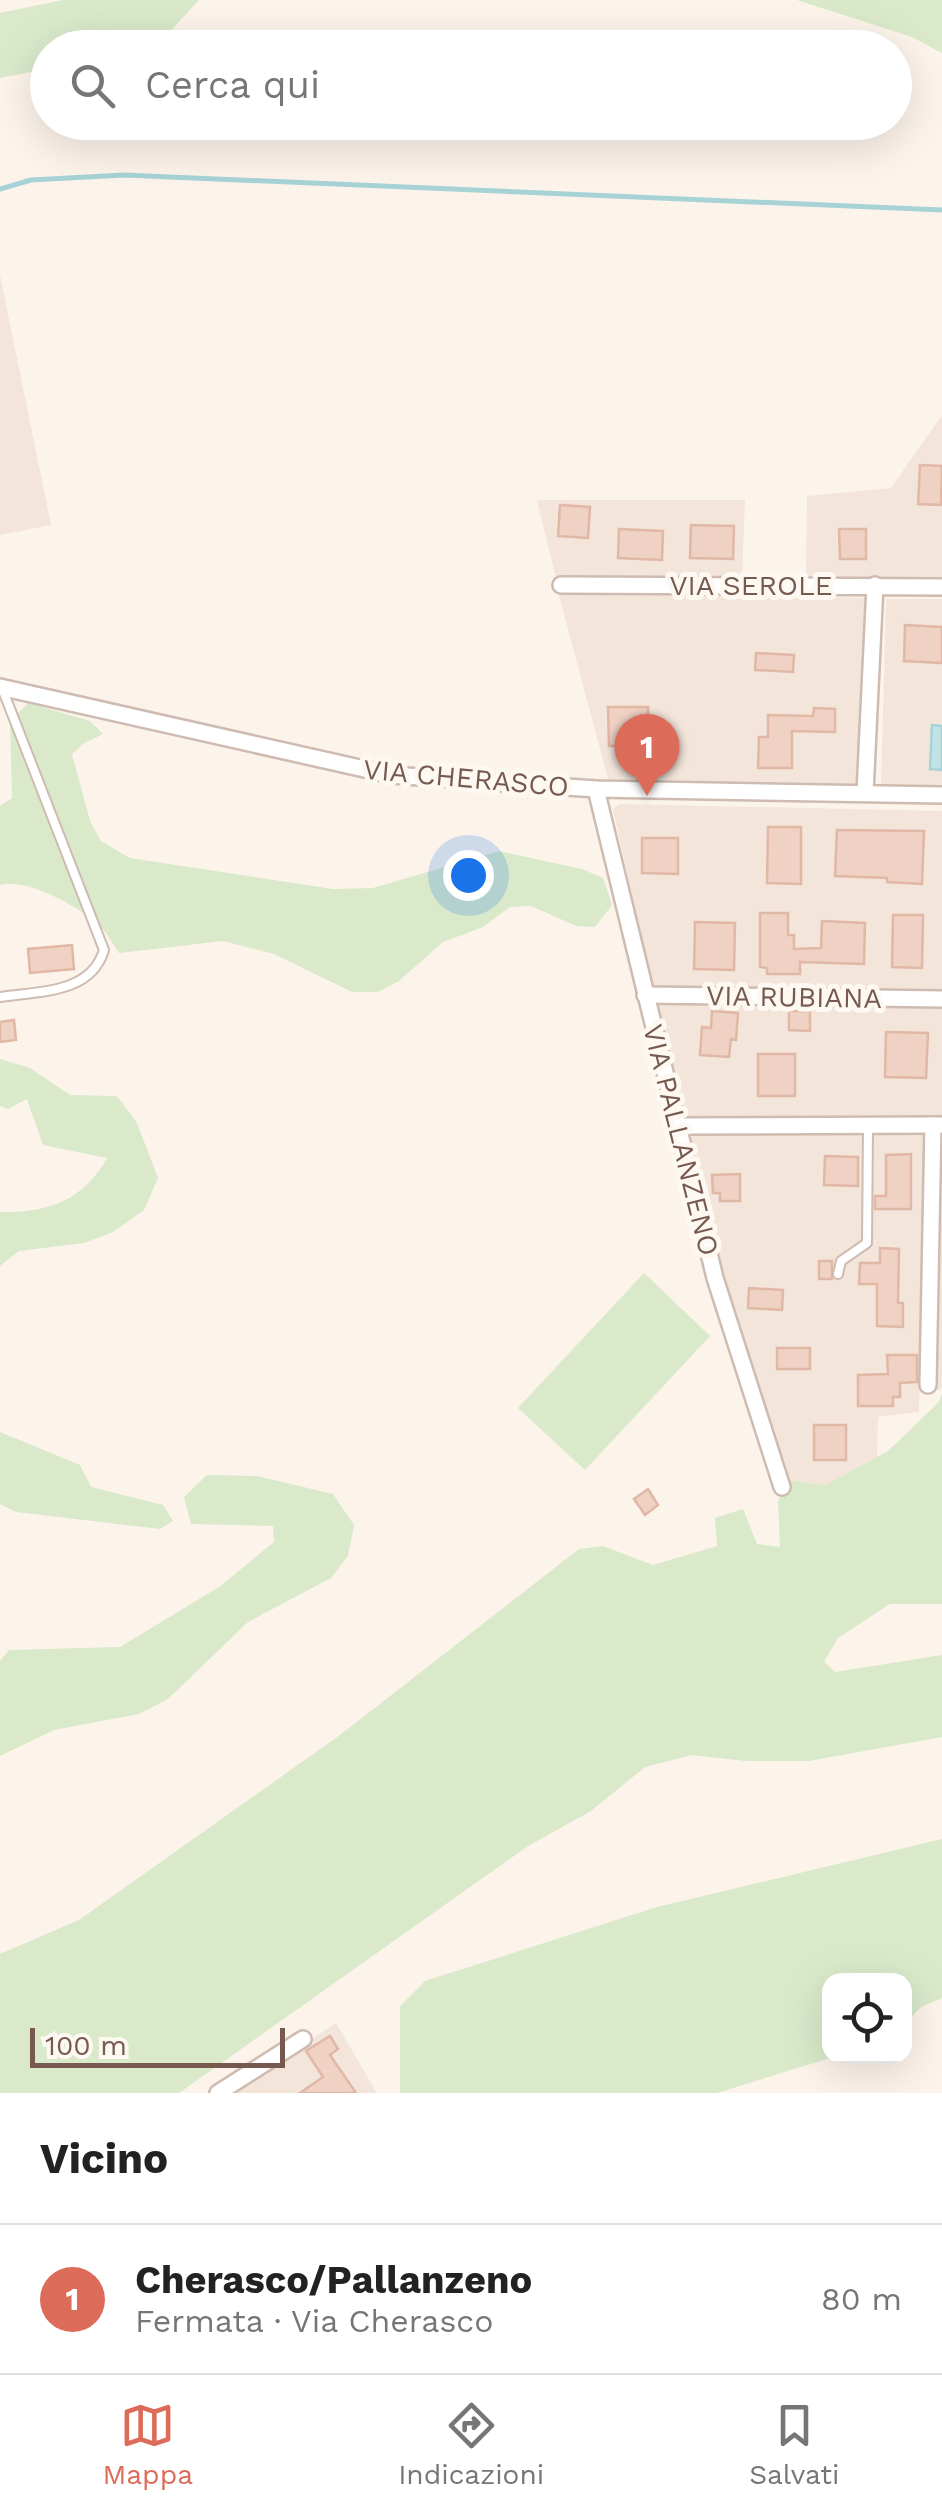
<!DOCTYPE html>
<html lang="it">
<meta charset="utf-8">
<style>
:root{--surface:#fff;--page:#f2f2f2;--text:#222;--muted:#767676;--line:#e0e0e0;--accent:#dd6b59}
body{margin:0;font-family:"Work Sans",sans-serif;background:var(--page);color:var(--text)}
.controls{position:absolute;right:30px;bottom:30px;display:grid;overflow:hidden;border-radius:20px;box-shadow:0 10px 40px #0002}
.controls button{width:90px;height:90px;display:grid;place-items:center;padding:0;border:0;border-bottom:2px solid var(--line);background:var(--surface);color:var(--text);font:50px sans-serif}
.scale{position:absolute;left:30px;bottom:25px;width:255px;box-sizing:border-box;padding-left:10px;border:5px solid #765a4f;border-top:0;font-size:28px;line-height:35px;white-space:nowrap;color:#765a4f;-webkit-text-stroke:8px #fef8f2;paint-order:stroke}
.you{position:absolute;left:468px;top:875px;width:35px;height:35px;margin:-25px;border:8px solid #fff;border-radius:50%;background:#1a73e8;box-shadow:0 0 0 15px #1a73e833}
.badge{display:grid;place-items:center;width:65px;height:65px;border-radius:50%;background:var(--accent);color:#fff;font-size:32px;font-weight:700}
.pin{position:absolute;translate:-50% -82px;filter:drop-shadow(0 2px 5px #0008)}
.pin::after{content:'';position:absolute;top:52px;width:35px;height:30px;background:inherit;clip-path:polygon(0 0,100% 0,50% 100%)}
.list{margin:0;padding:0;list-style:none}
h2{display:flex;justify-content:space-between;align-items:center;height:130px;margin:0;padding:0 40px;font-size:42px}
h2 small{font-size:32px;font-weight:400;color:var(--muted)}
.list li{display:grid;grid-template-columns:65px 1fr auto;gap:30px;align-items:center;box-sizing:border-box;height:150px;padding:0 40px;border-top:2px solid var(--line)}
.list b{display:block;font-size:38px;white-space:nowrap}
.list p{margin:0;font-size:32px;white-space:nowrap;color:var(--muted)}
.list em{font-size:32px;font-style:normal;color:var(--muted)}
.icon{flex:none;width:55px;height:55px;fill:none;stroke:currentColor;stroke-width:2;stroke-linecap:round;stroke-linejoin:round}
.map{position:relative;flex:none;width:942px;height:2093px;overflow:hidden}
.search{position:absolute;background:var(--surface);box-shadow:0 10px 40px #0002;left:30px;right:30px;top:30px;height:110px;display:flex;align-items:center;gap:25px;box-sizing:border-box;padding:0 35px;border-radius:55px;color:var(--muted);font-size:38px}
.sheet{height:280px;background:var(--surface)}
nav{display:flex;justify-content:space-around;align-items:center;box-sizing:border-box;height:140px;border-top:2px solid var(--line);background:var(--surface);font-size:28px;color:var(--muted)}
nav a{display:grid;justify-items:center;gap:5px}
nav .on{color:var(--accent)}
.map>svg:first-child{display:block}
</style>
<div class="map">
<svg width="942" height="2093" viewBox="0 0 942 2093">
<rect width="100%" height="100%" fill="#fcf4eb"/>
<g fill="#f3e5da">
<polygon points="0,275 51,525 0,535"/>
<polygon points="942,415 942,578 806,577 807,496 891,488"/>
<polygon points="537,500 745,500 742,580 556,578"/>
<polygon points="558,592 867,598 862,785 608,779"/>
<polygon points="886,599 942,599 942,787 881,785"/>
<polygon points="619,804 942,811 942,992 653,988 613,810"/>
<polygon points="655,1001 942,1005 942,1119 687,1116"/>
<polygon points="687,1133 926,1133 919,1412 878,1417 877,1457 825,1485 788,1480 734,1317"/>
<polygon points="942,1193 942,1388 937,1391"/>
<polygon points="336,2023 377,2093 227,2093"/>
</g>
<g fill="#d9e9ca">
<polygon points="63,0 199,0 162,40 136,47 48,48 47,69 0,78 0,13"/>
<polygon points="797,0 942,0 942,53 912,37"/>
<path d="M28 703 90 721 103 734 83 744 72 754 90 821 101 841 130 858 333 889 373 888 499 851 582 869 603 878 612 905 595 927 576 926 531 906 510 907 483 927 443 942 399 981 378 992H352L274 954 223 941 119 953C113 945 108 934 101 927 81 908 28 877 0 885V806L12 798 10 722Z"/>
<path d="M0 1059 30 1068 70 1095 117 1096 137 1123 158 1178 144 1210 113 1232 84 1243 19 1251 0 1266V1212C47 1213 83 1201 107 1158L43 1145 27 1099 8 1109 0 1106Z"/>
<polygon points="644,1273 710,1336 585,1470 518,1408"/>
<polygon points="942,1393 942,1604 890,1604 838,1638 824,1662 835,1672 942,1655 942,1737 809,1761 746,1761 692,1755 645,1767 591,1811 528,1846 179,2093 0,2093 0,1954 79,1920 340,1735 579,1549 603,1546 653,1565 717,1546 715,1518 743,1509 757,1544 780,1547 778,1502 788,1480 825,1485 888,1451 939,1402"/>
<polygon points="0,1432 80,1465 91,1487 163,1505 173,1521 160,1529 16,1512 0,1504"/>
<polygon points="207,1475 257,1476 333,1494 354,1525 348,1556 331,1578 248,1622 168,1699 139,1714 54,1730 0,1756 0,1661 9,1650 120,1647 219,1587 274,1542 273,1526 191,1524 184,1497"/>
<polygon points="942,1839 942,1998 921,2007 905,2024 904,1980 830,1980 830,2056 836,2056 717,2093 400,2093 400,2006 425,1981 657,1907"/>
</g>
<polygon fill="#c0e3e5" stroke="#a7d3d6" stroke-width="2.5" points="932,725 942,726 942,770 930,769"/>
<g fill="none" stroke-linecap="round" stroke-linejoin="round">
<polyline stroke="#a7d3d6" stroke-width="5" points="0,189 31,180 124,175 942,210"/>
</g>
<g fill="#efd2c4" stroke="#e1b7a6" stroke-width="2.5">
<polygon points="920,465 942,466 941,505 918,504"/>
<polygon points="560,505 590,507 588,538 558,536"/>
<polygon points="691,525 734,526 733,559 690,558"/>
<polygon points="619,529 663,531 662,560 618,558"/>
<polygon points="839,529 866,529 866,559 840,559"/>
<polygon points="905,625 942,627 942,663 904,661"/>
<polygon points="756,653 794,655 793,672 755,670"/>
<polygon points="608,707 648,707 648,746 609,746"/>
<polygon points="814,708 835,709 835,732 792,731 792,768 758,768 759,737 768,737 768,715 813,716"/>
<polygon points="768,827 801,827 801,884 767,883"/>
<polygon points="837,830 924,831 922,884 887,882 887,878 835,876"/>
<polygon points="642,838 678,838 678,874 642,873"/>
<polygon points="760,913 788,913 788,935 794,935 794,949 821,948 822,921 865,923 864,964 800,962 800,974 767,974 767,968 760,967"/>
<polygon points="893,915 923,915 922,968 892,967"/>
<polygon points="695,922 735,923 734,970 694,969"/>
<polygon points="72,945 74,969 30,973 28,949"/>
<polygon points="712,1011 738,1013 736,1040 731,1039 729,1057 700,1055 702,1027 711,1028"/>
<polygon points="789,1011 810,1011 810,1031 789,1030"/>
<polygon points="14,1020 16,1040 0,1042 0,1022"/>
<polygon points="886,1032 928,1033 926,1078 885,1077"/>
<rect x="758" y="1054" width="37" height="42"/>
<polygon points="911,1154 911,1209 875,1209 875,1196 886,1196 886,1155"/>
<polygon points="825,1156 858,1157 858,1186 824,1185"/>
<polygon points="740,1174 740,1201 720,1201 720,1193 713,1193 712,1175"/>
<polygon points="880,1248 899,1249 898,1303 903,1303 903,1327 877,1326 877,1284 859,1284 860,1263 880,1263"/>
<rect x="819" y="1261" width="13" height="18"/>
<polygon points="749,1288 783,1290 782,1310 748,1308"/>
<rect x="777" y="1348" width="33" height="21"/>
<polygon points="887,1355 917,1355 917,1382 900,1383 900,1397 893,1397 893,1406 858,1406 858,1375 888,1374"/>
<rect x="814" y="1425" width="32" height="35"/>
<polygon points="648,1489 658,1505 645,1515 634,1499"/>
<polygon points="330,2036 338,2049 330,2055 356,2093 300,2093 323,2077 306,2051"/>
</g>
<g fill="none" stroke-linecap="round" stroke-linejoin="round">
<g stroke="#cebbb1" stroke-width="12">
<g id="service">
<path d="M0 997C39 991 91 994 104 950L2 688"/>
<polyline points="838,1274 841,1261 867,1243 868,1127"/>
</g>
</g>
<g stroke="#cebbb1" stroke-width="20">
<g id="minor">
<polyline points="561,585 942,587"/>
<polyline points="0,687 391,775 596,789 942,795"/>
<polyline points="596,789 715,1278 782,1487"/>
<polyline points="865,793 875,585"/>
<polyline points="645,995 942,999"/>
<polyline points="678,1126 942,1125"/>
<polyline points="928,1385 933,1125"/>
<polyline points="218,2093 303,2039"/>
</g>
</g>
<use href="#service" stroke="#fff" stroke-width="8"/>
<use href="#minor" stroke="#fff" stroke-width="15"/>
</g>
<g text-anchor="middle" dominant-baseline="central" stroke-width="10" stroke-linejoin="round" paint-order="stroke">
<g font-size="28" fill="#765a4f" stroke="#fef8f2">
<text x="751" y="585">VIA SEROLE</text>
<text transform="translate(466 778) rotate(5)">VIA CHERASCO</text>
<text transform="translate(794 997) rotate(1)">VIA RUBIANA</text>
<text transform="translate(681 1140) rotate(76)">VIA PALLANZENO</text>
</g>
</g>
</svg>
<div class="controls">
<button><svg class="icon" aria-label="locate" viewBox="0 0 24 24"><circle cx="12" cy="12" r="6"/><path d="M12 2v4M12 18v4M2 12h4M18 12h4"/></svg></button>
</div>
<div class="scale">100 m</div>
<div class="you"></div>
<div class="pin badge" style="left:647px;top:796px">1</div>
<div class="search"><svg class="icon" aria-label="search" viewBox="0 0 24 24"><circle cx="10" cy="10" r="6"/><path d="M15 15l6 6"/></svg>Cerca qui</div>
</div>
<section class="sheet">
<h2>Vicino<small></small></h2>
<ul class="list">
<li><span class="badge">1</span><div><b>Cherasco/Pallanzeno</b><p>Fermata · Via Cherasco</p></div><em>80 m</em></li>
</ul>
</section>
<nav>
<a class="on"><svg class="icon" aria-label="map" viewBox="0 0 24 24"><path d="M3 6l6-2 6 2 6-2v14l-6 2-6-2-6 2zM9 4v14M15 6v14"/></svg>Mappa</a>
<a><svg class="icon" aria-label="directions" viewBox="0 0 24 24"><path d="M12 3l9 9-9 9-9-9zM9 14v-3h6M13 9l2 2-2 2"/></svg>Indicazioni</a>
<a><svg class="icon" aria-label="saved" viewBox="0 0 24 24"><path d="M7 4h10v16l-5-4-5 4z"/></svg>Salvati</a>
</nav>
